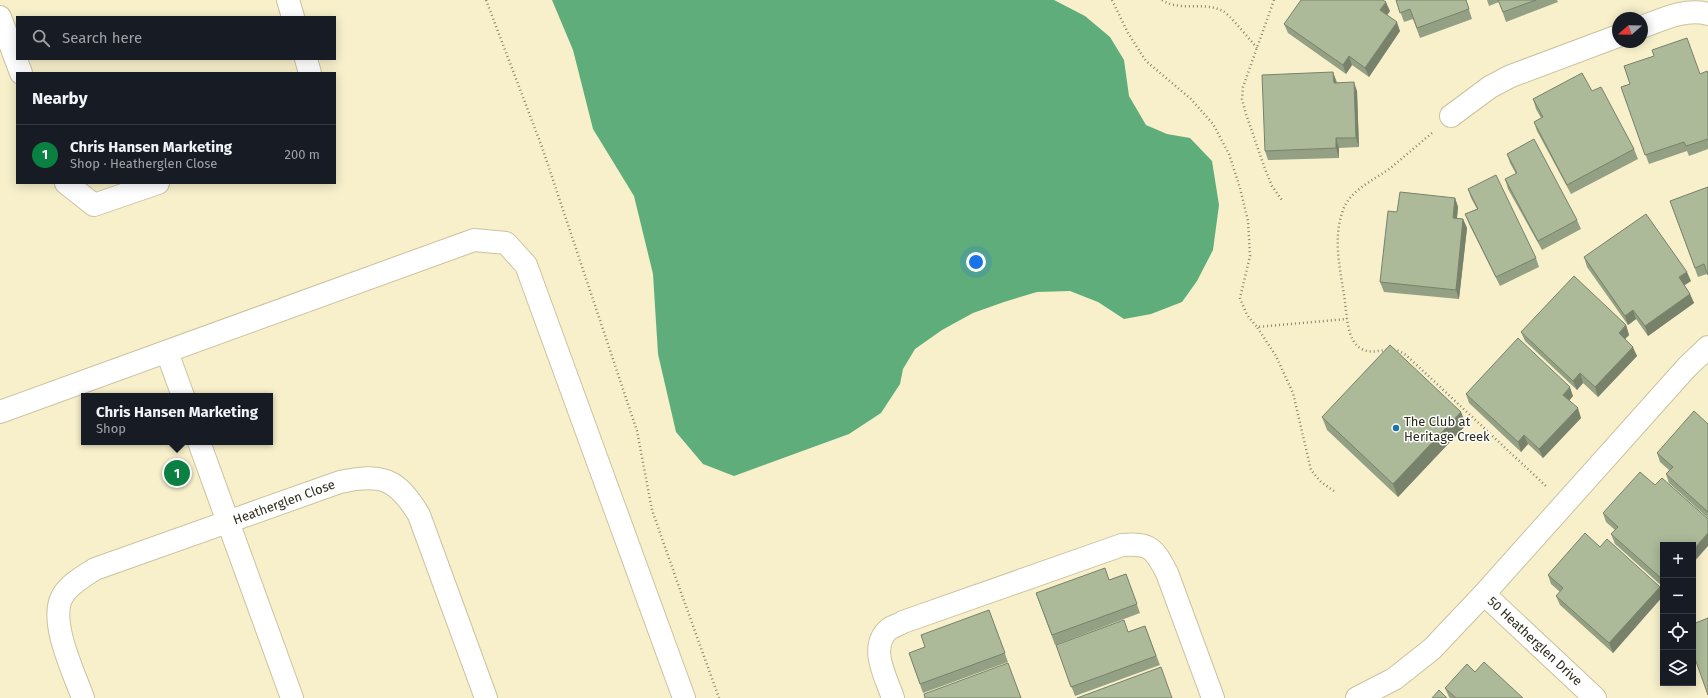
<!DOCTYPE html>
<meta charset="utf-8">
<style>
:root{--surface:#171b24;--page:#242831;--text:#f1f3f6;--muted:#9ea1a6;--line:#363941;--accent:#0b8043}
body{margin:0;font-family:"Fira Sans",sans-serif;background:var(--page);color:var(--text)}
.controls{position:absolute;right:12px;bottom:12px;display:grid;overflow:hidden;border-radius:0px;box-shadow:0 2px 10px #0003}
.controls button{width:36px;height:36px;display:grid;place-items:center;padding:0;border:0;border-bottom:1px solid var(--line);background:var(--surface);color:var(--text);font:20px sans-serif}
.compass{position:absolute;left:1612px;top:12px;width:36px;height:36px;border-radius:50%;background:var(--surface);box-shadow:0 2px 10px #0003;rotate:250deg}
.you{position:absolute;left:976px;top:262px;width:14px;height:14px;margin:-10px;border:3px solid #fff;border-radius:50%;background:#1a73e8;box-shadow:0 0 0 6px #1a73e833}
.badge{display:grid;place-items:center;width:26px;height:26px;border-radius:50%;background:var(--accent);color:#fff;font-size:13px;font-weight:700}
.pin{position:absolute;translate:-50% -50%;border:2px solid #fff;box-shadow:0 1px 4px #0006}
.popup{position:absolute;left:81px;top:393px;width:192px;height:52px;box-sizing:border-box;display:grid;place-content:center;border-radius:0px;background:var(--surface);filter:drop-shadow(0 1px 3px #0005);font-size:13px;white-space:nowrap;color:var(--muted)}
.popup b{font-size:15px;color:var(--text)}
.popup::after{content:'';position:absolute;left:50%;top:100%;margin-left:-8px;border:8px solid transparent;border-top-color:var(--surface)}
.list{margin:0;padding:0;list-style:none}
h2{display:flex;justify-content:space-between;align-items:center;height:52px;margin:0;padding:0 16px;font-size:17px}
h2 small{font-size:13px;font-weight:400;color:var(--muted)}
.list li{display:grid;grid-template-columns:26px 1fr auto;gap:12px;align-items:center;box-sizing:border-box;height:60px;padding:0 16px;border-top:1px solid var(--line)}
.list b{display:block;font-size:15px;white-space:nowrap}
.list p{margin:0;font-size:13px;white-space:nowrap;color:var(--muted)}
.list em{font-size:13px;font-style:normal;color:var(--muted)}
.icon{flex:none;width:22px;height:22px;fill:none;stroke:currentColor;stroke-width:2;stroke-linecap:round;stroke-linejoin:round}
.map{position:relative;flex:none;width:1708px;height:698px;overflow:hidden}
.search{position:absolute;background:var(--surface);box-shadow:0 2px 10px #0003;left:16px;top:16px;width:320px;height:44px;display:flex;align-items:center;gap:10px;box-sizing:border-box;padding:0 14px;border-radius:0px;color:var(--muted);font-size:15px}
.panel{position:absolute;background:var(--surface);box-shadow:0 2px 10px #0003;left:16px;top:72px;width:320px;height:112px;border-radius:0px}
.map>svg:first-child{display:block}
</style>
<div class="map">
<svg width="1708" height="698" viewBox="0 0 1708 698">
<rect width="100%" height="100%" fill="#f7f0cb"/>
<polygon fill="#5fad7b" points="552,0 1054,0 1085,16 1110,37 1124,60 1129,96 1146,125 1167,134 1190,138 1212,161 1219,205 1213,250 1197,281 1182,302 1151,314 1124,319 1098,302 1070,291 1037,292 1004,302 973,313 942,330 915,349 903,369 900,384 881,413 849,434 734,476 703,464 676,432 658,354 653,274 634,196 593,129 573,50"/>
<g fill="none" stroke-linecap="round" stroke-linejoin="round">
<g stroke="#cac39f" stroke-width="24">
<g id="minor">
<polyline points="288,0 293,17"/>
<polyline points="0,17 21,73"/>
<path d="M1642 27C1663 19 1686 8 1708 14"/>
<polyline points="306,59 310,73"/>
<polyline points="1451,116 1490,87 1511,76 1618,36"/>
<polyline points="66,183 94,205 158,183"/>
<polyline points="167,352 183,396"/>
<polyline points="0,412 474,240 506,243 526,265 684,698"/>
<polyline points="199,442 292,698"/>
<polyline points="1484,594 1595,698"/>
<path d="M83 698C74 673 49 622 62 597 68 585 84 576 95 569L340 482C381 473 397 478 419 515L486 698"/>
<path d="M893 698C886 677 868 647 889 629 893 626 899 625 903 622L1122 545C1150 543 1154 548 1167 573L1213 698"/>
<polyline points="1357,698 1394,679 1432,649 1484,594 1687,367 1708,347"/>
</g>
</g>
<g stroke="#8a866d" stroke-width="2.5" stroke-dasharray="1 3" stroke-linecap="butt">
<polyline points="486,0 542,147 637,431 652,510 678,584 719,698"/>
<polyline points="1112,0 1128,33 1146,61 1191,99 1213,124 1229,154 1240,188 1248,221 1250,256 1240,298 1247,315 1257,327"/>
<path d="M1162 0C1180 12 1203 1 1223 11 1229 14 1251 41 1257 48"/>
<polyline points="1274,0 1243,87 1242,99 1246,114 1265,169 1272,186 1282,200"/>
<path d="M1432 133C1419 144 1406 155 1393 166 1377 179 1350 189 1343 210 1332 240 1341 272 1345 302 1347 316 1347 342 1362 349 1373 355 1384 348 1395 350 1399 350 1402 353 1406 355L1547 487"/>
<polyline points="1334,491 1321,482 1311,470 1293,393 1276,356 1257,327 1347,319"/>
</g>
<use href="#minor" stroke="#fff" stroke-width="22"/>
</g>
<g fill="#94a084">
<polygon points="1396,0 1466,0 1472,19 1420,38 1413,19 1404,22"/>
<polygon points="1487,0 1557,0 1558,2 1506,22 1499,2 1489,6"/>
<polygon points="1390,11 1387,15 1400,31 1369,77 1352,65 1346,74 1288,33 1284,24"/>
<polygon points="1333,72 1337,82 1357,91 1359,147 1339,148 1339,158 1268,160 1265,151"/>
<polygon points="1700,74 1708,74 1708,149 1689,156 1687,151 1649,164 1621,87 1630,84"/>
<polygon points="1592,91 1634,149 1638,159 1571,194 1537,131 1534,122 1541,118 1536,109 1533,99"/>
<polygon points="1507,154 1577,220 1581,229 1542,250 1508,189 1505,179 1516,174 1510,163"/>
<polygon points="1708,187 1707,274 1698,277 1670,201"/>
<polygon points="1468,189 1536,258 1539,267 1500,286 1469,224 1465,214 1477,209 1471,198"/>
<polygon points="1455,198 1458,207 1457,218 1463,219 1467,228 1459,299 1384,292 1380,282 1397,212"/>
<polygon points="1584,257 1691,281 1684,285 1690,294 1694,303 1648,336 1636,319 1628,325 1587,267"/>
<polygon points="1626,325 1629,335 1625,339 1637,356 1598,397 1583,383 1577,390 1525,341 1521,332"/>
<polygon points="1466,394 1573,396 1569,401 1581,418 1543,458 1528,444 1521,452 1469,403"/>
<polygon points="1461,412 1466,425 1398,497 1327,430 1322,417"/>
<polygon points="1708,424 1708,518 1669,483 1666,474 1669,470 1660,462 1657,453"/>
<polygon points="1603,513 1663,545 1663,587 1615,544 1611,534 1615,530 1606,522"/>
<polygon points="1600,547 1660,587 1663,595 1663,596 1613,653 1560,605 1556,596 1560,592 1551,584 1548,575"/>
<polygon points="1126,574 1140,613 1055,645 1036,593 1109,580"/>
<polygon points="989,610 1008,662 923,693 909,653 925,647"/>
<polygon points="1145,626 1160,665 1075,696 1056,645 1128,632"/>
<polygon points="1475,672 1523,698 1450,698 1449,697 1445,688"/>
</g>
<g fill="#78826b">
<polygon points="1386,2 1390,11 1384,20 1380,10"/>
<polygon points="1397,22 1400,31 1369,77 1365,68"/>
<polygon points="1349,56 1352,65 1346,74 1343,65"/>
<polygon points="1333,72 1336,82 1337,92 1334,83"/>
<polygon points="1354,82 1357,91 1359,147 1356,138"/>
<polygon points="1336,138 1339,148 1339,158 1336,148"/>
<polygon points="1455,198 1458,207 1456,227 1453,218"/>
<polygon points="1463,219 1467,228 1459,299 1456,290"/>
<polygon points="1687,272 1691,281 1682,287 1679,277"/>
<polygon points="1690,294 1694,303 1648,336 1645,326"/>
<polygon points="1633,310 1636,319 1628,325 1625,316"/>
<polygon points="1626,325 1629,335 1622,342 1619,333"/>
<polygon points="1633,347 1637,356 1598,397 1595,387"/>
<polygon points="1580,373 1583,383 1577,390 1573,381"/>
<polygon points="1570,387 1573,396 1566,404 1563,395"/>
<polygon points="1578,408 1581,418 1543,458 1539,449"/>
<polygon points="1461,412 1466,425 1398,497 1393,484"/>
<polygon points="1524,435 1528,444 1521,452 1518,442"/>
<polygon points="1708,533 1708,546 1693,563 1693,550"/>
<polygon points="1660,587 1663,595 1663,596 1613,653 1609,643"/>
</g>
<g fill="#acba99" stroke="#78826b">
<polygon points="1301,0 1383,0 1386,2 1380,10 1397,22 1365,68 1349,56 1343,65 1284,24"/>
<polygon points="1396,0 1466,0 1469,9 1417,28 1410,9 1400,13"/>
<polygon points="1498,0 1536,0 1503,12"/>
<polygon points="1687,38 1700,74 1707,71 1708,74 1708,139 1686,146 1684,142 1645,155 1621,87 1630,84 1624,66 1654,56 1652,50"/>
<polygon points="1333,72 1334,83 1354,82 1356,138 1336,138 1336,148 1265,151 1262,75"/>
<polygon points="1582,73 1592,91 1601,87 1634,149 1567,185 1534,122 1543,117 1533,99"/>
<polygon points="1534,139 1577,220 1538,241 1505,179 1517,173 1507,154"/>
<polygon points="1496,175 1536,258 1496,277 1465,214 1478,209 1468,189"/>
<polygon points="1708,187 1708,275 1704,264 1695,268 1670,201"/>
<polygon points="1400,192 1455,198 1453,218 1463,219 1456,290 1380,282 1388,211 1397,212"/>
<polygon points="1646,214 1687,272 1679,277 1690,294 1645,326 1633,310 1625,316 1584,257"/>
<polygon points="1574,276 1626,325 1619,333 1633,347 1595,387 1580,373 1573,381 1521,332"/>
<polygon points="1518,338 1570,387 1563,395 1578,408 1539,449 1524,435 1518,442 1466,394"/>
<polygon points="1390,345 1461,412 1393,484 1322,417"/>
<polygon points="1694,411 1708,424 1708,512 1666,474 1673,467 1657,453"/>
<polygon points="1640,472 1655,485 1662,478 1708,519 1708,533 1693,550 1693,545 1663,545 1663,580 1611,534 1618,527 1603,513"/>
<polygon points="1585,533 1600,547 1607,539 1660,587 1609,643 1556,596 1563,588 1548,575"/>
<polygon points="1105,568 1109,580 1126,574 1137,604 1052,635 1036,593"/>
<polygon points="989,610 1005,653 920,684 909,653 925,647 921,635"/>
<polygon points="1708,618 1708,695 1693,653 1693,624"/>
<polygon points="1124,620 1128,632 1145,626 1156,656 1071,687 1056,645"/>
<polygon points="1484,662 1523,698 1456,698 1445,688 1467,664 1475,672"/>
<polygon points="1008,663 1021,698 925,698 924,694"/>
<polygon points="1161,667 1172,698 1077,698"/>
<polygon points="1439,690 1447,698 1432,698"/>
</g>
<circle fill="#1c75a4" stroke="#fff" stroke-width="1.5" cx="1396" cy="428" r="4"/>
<g text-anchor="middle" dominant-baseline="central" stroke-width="3" stroke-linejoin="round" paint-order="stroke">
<g font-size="13" fill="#2d2b1c" stroke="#fff" text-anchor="start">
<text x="1404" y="421">The Club at<tspan x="1404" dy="15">Heritage Creek</tspan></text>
</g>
<g font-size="13" fill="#2d2b1c" stroke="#fff">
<text transform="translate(284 502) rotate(-20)">Heatherglen Close</text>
<text transform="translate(1535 641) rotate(43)">50 Heatherglen Drive</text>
</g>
</g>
</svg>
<div class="controls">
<button>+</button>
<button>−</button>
<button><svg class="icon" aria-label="locate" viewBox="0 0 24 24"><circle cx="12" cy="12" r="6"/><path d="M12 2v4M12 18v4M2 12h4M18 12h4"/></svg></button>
<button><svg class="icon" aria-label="layers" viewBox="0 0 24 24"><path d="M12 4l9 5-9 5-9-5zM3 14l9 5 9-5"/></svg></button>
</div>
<svg class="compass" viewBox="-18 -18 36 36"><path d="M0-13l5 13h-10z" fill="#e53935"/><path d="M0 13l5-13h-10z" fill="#9ea1a6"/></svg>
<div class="you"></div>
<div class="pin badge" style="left:177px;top:473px">1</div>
<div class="popup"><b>Chris Hansen Marketing</b>Shop</div>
<div class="search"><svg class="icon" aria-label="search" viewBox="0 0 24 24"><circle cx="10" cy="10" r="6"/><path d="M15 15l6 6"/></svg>Search here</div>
<section class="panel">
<h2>Nearby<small></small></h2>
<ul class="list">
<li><span class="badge">1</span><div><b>Chris Hansen Marketing</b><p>Shop · Heatherglen Close</p></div><em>200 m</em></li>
</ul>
</section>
</div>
